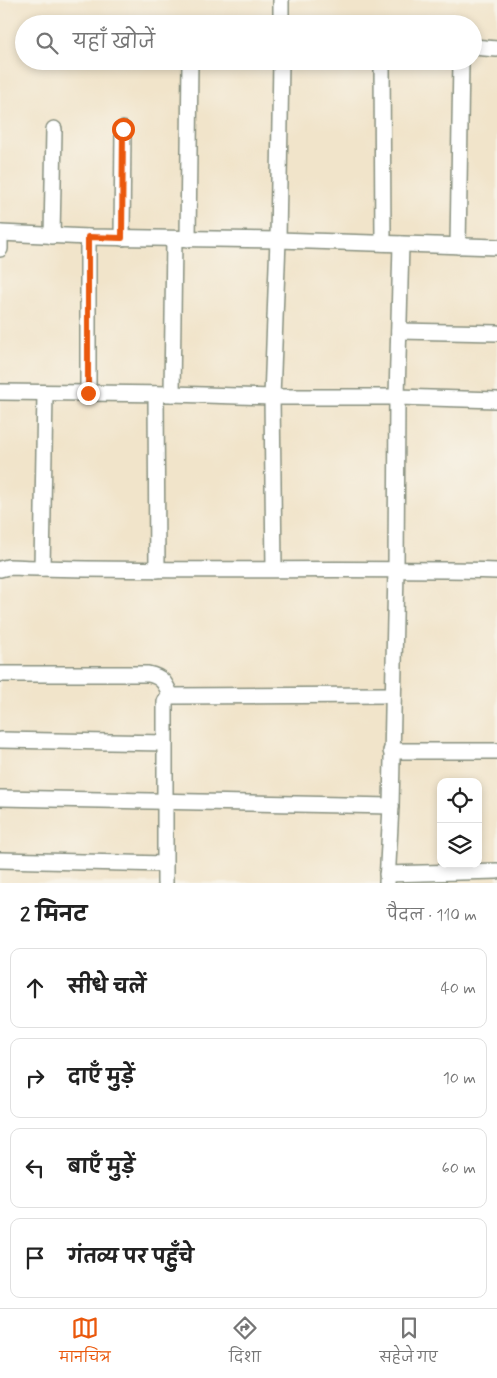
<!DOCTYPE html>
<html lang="hi">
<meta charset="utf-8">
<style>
:root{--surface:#fff;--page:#f2f2f2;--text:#222;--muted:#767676;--line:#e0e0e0;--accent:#ea580c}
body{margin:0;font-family:Mynerve,"Playpen Sans Deva",sans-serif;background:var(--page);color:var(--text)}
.controls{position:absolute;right:15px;bottom:15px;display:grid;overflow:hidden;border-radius:10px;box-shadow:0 2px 8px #0003}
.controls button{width:45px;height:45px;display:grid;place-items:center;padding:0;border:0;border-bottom:1px solid var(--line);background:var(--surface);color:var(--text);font:25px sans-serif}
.stop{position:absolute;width:15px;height:15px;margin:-11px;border:4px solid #ea580c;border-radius:50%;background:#fff}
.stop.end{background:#ea580c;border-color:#fff;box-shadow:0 1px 5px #0008}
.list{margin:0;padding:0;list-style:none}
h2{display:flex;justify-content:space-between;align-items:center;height:65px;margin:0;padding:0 20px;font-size:21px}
h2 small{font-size:16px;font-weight:400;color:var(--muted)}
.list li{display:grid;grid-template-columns:32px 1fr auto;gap:15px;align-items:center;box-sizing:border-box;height:80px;margin:0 10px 10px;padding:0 10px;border:1px solid var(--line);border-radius:10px}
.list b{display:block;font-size:19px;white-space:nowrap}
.list em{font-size:16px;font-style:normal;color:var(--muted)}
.icon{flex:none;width:28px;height:28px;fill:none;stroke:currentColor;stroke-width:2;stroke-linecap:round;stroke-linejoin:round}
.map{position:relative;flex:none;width:497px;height:883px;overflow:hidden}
.search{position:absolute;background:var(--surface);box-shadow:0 2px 8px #0003;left:15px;right:15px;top:15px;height:55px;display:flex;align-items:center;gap:12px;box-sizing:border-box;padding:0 18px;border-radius:28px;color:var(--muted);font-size:19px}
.sheet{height:425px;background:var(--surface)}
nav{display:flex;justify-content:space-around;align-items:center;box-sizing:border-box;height:70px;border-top:1px solid var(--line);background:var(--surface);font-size:14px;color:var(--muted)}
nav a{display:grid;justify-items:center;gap:2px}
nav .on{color:var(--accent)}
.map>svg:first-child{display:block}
</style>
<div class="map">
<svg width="497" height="883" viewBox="0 0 497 883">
<rect width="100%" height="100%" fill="#f7f3e8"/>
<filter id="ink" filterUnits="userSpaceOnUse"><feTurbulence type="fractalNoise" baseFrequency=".02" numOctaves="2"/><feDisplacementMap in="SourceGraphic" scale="10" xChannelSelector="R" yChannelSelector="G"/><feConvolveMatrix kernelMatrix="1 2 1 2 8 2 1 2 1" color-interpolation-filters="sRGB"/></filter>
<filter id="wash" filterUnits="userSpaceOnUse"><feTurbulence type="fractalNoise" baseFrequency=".0096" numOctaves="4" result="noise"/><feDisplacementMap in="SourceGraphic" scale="20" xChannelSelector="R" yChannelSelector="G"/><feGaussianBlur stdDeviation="1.12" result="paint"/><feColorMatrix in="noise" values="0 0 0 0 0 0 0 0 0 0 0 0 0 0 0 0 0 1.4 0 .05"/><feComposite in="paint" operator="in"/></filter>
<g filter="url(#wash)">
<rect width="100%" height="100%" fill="#f1e4ca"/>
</g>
<g filter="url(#ink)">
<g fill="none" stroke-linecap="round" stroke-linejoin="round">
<g stroke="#88907f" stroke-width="18">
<g id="street">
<polyline points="281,0 281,24"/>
<polyline points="473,47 497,49"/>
<polyline points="382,61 383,243"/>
<polyline points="0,233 88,237 278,240 497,247"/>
<polyline points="52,236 54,129"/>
<polyline points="88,237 88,393"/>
<polyline points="122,238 123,129"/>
<polyline points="188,239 190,61"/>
<polyline points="458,246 461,61"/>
<polyline points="0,249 0,233"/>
<polyline points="399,331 497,333"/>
<polyline points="0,392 172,394 272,397 397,397 497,400"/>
<polyline points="156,394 157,570"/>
<polyline points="172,394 174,239"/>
<polyline points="42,568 45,393"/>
<path d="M0 569 8 567C171 573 334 567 497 571"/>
<polyline points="274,569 272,397 278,240 281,61"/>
<path d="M0 674H148C163 677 165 683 171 696"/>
<polyline points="0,740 165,743 165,702 167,698 171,696 393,695"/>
<polyline points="165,743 165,883"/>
<polyline points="391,751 497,751"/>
<polyline points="0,798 391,806"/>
<polyline points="0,860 165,864"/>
<polyline points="387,874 497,871"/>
<polyline points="387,883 391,806 396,570 397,397 401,244"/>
</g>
</g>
<use href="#street" stroke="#fff" stroke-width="15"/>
</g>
</g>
<g fill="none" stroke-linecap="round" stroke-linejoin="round" filter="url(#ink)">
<polyline stroke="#ea580c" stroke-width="6" points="88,393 88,237 122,238 123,129"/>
</g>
</svg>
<div class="controls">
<button><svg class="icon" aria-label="locate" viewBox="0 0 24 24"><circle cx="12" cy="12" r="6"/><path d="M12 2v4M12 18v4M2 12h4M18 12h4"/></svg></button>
<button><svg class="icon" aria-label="layers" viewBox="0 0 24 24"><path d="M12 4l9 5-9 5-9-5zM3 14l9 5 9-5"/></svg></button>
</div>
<div class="stop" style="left:123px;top:129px"></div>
<div class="stop end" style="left:88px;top:393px"></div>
<div class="search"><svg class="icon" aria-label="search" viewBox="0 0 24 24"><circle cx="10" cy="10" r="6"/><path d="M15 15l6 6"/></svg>यहाँ खोजें</div>
</div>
<section class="sheet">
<h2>2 मिनट<small>पैदल · 110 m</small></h2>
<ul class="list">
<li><svg class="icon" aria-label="ahead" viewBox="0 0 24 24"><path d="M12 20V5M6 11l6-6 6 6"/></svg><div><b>सीधे चलें</b></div><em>40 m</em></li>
<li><svg class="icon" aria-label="right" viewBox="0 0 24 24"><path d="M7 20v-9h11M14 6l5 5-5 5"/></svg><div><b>दाएँ मुड़ें</b></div><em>10 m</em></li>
<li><svg class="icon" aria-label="left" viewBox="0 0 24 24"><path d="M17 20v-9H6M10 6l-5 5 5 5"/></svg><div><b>बाएँ मुड़ें</b></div><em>60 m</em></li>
<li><svg class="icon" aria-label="arrive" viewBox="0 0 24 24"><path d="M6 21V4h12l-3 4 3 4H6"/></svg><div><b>गंतव्य पर पहुँचे</b></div></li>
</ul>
</section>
<nav>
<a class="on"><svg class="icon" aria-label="map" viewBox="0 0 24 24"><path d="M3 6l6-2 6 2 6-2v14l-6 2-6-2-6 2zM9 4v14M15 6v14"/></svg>मानचित्र</a>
<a><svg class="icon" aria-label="directions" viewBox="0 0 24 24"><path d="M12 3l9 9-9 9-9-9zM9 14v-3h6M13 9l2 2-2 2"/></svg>दिशा</a>
<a><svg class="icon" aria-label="saved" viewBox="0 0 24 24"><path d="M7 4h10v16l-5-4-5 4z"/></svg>सहेजे गए</a>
</nav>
